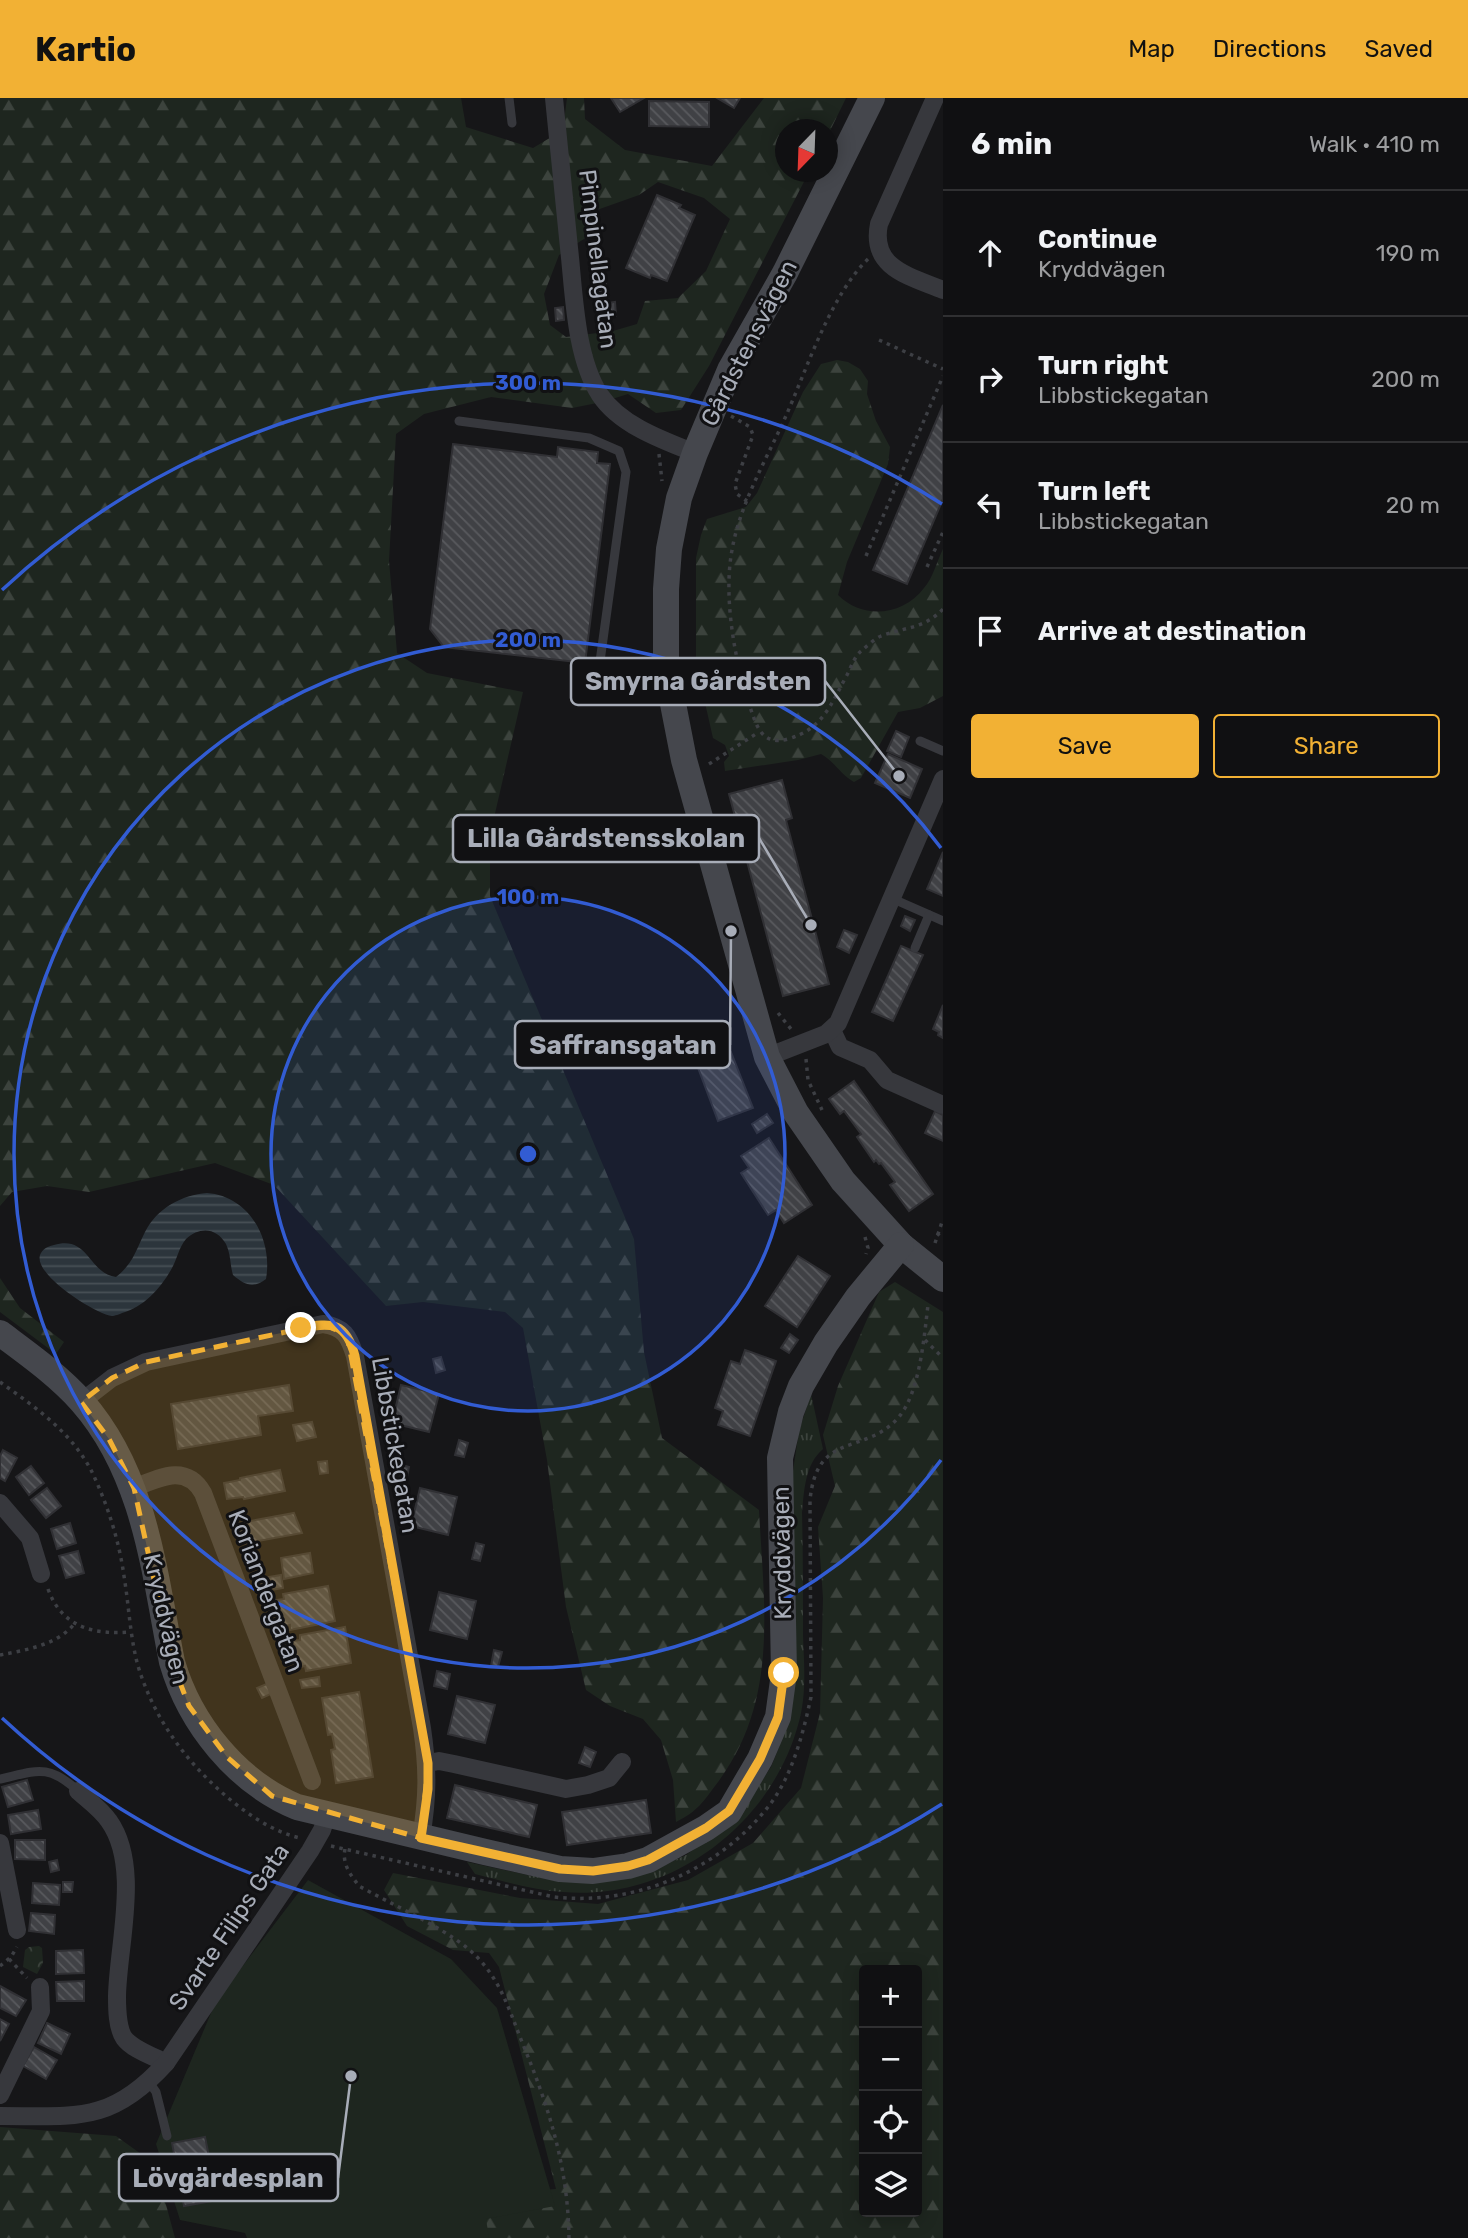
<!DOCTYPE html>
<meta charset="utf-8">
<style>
:root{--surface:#101012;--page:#1e1e20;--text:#f1f3f6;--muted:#9c9d9f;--line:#303032;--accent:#f2b134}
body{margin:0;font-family:Rubik,sans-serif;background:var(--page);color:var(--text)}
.controls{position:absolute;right:21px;bottom:21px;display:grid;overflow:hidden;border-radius:7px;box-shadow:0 4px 18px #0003}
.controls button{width:63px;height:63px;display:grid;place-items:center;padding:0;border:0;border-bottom:2px solid var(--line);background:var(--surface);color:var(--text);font:35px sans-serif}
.compass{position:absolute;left:775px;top:21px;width:63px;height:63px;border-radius:50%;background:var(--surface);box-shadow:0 4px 18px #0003;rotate:203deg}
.stop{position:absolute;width:21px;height:21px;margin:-16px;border:5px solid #f2b134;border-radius:50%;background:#fff}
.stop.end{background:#f2b134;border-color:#fff;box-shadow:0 2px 7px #0008}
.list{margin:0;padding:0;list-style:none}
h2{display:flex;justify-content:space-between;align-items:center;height:91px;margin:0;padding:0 28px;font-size:30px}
h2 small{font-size:23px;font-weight:400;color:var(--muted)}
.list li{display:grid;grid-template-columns:46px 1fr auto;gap:21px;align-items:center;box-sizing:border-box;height:126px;padding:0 28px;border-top:2px solid var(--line)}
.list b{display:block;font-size:26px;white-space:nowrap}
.list p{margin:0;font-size:23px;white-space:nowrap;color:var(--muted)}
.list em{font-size:23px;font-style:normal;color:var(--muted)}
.actions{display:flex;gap:14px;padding:21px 28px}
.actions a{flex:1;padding:16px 0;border:2px solid var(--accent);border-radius:7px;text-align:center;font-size:24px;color:var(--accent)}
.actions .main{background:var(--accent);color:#111}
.icon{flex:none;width:38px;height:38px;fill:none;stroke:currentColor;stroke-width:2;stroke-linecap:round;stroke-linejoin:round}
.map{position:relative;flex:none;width:943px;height:2140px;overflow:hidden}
header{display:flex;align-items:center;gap:42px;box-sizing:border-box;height:98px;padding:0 35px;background:var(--accent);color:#111}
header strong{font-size:33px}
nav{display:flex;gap:38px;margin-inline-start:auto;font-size:24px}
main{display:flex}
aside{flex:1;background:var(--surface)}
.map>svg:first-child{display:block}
</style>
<header>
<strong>Kartio</strong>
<nav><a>Map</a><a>Directions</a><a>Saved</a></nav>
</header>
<main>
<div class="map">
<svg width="943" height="2140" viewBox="0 0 943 2140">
<defs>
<pattern id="grass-tufts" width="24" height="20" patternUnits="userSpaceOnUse" patternTransform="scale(1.75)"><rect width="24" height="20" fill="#1e261f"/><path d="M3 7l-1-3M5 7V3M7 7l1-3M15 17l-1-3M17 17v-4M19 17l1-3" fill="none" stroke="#3c433d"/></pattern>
<pattern id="forest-firs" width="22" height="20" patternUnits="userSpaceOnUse" patternTransform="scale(1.75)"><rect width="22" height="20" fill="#1e261f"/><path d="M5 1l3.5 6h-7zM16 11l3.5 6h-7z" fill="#3c433d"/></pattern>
<pattern id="park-crowns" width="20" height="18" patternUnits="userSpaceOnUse" patternTransform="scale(1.75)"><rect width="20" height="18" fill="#1e261f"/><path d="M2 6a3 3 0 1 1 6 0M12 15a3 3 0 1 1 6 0" fill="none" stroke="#3c433d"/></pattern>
<pattern id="water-rules" width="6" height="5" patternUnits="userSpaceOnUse" patternTransform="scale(1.75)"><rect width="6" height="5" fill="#2c353c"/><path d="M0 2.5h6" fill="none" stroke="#485056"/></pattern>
<pattern id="building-back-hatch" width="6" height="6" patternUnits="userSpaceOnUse" patternTransform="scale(1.75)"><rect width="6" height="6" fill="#404145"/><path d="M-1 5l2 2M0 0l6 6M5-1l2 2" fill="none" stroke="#595a5e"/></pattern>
</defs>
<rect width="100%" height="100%" fill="#161618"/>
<path fill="url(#grass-tufts)" d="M811 1296 823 1351C805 1366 804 1393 802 1415 803 1456 803 1496 803 1537 804 1567 807 1597 798 1627 770 1728 670 1803 563 1794 533 1792 503 1783 475 1776L467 1764 532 1778 651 1773 686 1757 710 1740 749 1702 771 1669 780 1647 793 1373 799 1333Z"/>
<g fill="url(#forest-firs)" fill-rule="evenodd">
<path d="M0 0H461L466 29 533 50 563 32 567 0H584L585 21 625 52 712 68 764 0H846L828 37V32H786V74H809L709 268 681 312 656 315 628 296 602 304 572 310 491 299 424 316 396 336 389 463 397 555 427 575 523 594 490 737V798L634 1141 644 1254 662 1340 759 1412C764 1509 779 1602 718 1684 702 1705 699 1712 676 1724L673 1682 661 1642 643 1621 610 1608 586 1592 566 1509 547 1362 523 1230 505 1214 423 1204 386 1208 274 1087 215 1065 89 1094 47 1088 12 1094 0 1108ZM658 84 704 100 730 121 706 173 678 200 645 203 637 226 613 233 566 239 550 227 544 196 559 157 587 139 594 113 639 97Z"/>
<path d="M837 262 848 264 860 271 868 283 867 296 876 323 890 349 888 366 847 464 838 497C863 522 903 518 924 490 933 480 937 463 943 451V598L920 610 898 614 861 680 854 684C840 676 835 664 821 656L798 662 725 673 724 664 729 658 725 647 713 640 696 565V460L701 437 707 421 746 409 757 395 803 294 821 266Z"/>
<polygon points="0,1180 20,1210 64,1244 56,1256 0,1214"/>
<path d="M895 1184 943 1214V2140H483L476 2106 533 2093 556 2091 499 1869 489 1855 453 1852 407 1828 384 1792 393 1775 520 1800 598 1806 688 1782 753 1745 801 1690 820 1615 823 1500 818 1429 835 1388 823 1337 838 1288 879 1194ZM864 1872H917V2114H864Z"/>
<polygon points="0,2029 116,2038 155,2066 175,2140 0,2140"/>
</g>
<polygon fill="url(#park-crowns)" points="39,1848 42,1850 43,1865 37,1876 23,1869 25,1852 29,1849"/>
<polygon fill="#1e261f" points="308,1782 451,1861 497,1910 555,2108 486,2121 489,2140 247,2140 245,2135 180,2122 156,2046 216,1903"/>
<path fill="url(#water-rules)" d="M207 1095C249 1098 273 1141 266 1181 253 1191 245 1187 233 1177 230 1167 231 1157 226 1146 217 1130 200 1128 186 1141 179 1149 177 1161 172 1170 161 1190 144 1209 122 1215 120 1216 114 1218 112 1218 95 1216 29 1174 41 1155 44 1150 49 1148 54 1147 89 1137 88 1175 116 1179 133 1166 136 1152 145 1134 157 1110 182 1097 207 1095Z"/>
<g fill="url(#building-back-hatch)" stroke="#303034" stroke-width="2">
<polygon points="611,0 644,0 620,14"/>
<polygon points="717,0 740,0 734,10"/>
<polygon points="649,3 709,4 709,29 649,28"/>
<polygon points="657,97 681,107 679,110 695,117 667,183 651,177 650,180 626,170"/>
<polygon points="606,186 608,205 615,204 616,218 601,221 597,187"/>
<polygon points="563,209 564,222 556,223 555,210"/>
<polygon points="943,307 943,401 907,486 873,472"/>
<polygon points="453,346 557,359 558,349 598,354 597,365 610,366 585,565 444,549 430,531"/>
<polygon points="896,633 909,639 901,659 887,653"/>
<polygon points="888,656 922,671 910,700 875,685"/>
<polygon points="782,682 792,720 786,722 829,886 783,898 729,696"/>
<polygon points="943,754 943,798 927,791"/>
<polygon points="905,818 915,822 910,833 901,828"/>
<polygon points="844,832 857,837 849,855 837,849"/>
<polygon points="901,848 923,857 893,923 872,914"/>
<polygon points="943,907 943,940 938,937 939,934 933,931"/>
<polygon points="731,954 753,1010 718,1023 697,967"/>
<polygon points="854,983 933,1096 909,1113 890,1087 895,1084 881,1065 879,1066 876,1062 874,1064 857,1039 861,1036 844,1013 840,1016 829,1001"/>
<polygon points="935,1013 943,1017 943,1043 925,1035"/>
<polygon points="767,1016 773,1025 757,1035 752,1026"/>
<polygon points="769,1040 812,1107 784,1125 776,1112 768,1117 741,1075 749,1070 741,1058"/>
<polygon points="798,1158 830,1178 797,1229 765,1208"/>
<polygon points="790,1236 798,1242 789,1255 781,1250"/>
<polygon points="745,1252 776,1263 750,1338 718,1327 723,1313 715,1310 731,1263 740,1266"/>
<polygon points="441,1259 445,1272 436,1275 433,1261"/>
<polygon points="289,1287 293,1313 258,1318 261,1337 178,1351 171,1306"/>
<polygon points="401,1287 439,1296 429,1334 392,1325"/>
<polygon points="312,1324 316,1339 297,1343 293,1327"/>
<polygon points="459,1342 468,1345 464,1359 455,1357"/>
<polygon points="3,1352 17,1360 5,1383 0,1380 0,1358"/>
<polygon points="327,1363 328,1375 320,1376 318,1364"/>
<polygon points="395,1365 409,1369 407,1379 393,1376"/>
<polygon points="31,1368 44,1385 29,1397 16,1379"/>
<polygon points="280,1372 285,1393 244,1401 243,1399 227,1401 224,1385 240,1382 240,1380"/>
<polygon points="47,1390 61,1408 46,1420 31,1402"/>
<polygon points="420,1390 457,1399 448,1437 411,1428"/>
<polygon points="294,1415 302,1435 242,1446 234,1426"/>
<polygon points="70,1425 76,1445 57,1451 51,1431"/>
<polygon points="476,1445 484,1447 480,1463 472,1461"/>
<polygon points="78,1453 84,1475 66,1480 59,1458"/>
<polygon points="310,1455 313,1475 284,1481 281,1460"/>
<polygon points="281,1477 283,1490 260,1494 257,1481"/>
<polygon points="328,1488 335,1523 290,1532 290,1527 280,1529 276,1502 284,1501 283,1496"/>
<polygon points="439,1494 476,1503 467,1541 430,1532"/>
<polygon points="345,1529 351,1565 306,1573 305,1568 296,1570 291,1543 300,1542 300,1537"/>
<polygon points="494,1552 502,1554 498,1569 491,1568"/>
<polygon points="437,1573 450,1576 447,1591 434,1588"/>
<polygon points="319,1579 320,1588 302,1590 300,1582"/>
<polygon points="269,1585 273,1595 262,1600 257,1590"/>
<polygon points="359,1594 373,1679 336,1685 331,1652 335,1651 332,1636 328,1637 322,1600"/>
<polygon points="457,1598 495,1607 485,1645 448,1636"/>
<polygon points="585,1649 596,1654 590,1669 579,1665"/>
<polygon points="27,1682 33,1702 8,1709 2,1689"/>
<polygon points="455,1687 537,1707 529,1739 447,1720"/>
<polygon points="646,1702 651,1735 567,1747 562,1714"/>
<polygon points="38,1712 41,1731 11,1736 8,1717"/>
<polygon points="15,1742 45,1742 45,1762 15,1761"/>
<polygon points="57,1762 59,1772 51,1774 49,1764"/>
<polygon points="63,1784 73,1784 72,1794 63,1794"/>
<polygon points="33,1785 60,1787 59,1807 32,1805"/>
<polygon points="31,1815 55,1817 54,1836 29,1833"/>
<polygon points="83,1852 84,1875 56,1876 56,1853"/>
<polygon points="84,1883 84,1903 57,1903 56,1884"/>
<polygon points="0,1888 26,1902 16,1918 0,1910"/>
<polygon points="0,1921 9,1926 0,1943"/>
<polygon points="47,1925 70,1936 61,1956 38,1945"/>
<polygon points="34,1949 57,1962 46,1981 23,1968"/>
<polygon points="205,2039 218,2102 184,2108 172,2045"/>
</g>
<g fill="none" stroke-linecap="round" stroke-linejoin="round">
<g stroke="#3d3f44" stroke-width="3.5" stroke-dasharray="3.5 5" stroke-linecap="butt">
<path d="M868 161C830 198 807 271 785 320 766 362 740 406 732 452 723 500 735 564 750 609 757 629 762 648 788 641 823 631 831 606 847 577 851 569 854 560 860 554 866 549 874 541 881 538 905 529 924 531 943 511"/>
<polyline points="879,242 943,271"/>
<polyline points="731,318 750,329 753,337 735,386 737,396 747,403"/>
<polyline points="659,356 662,383"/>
<polyline points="866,458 943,278"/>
<polyline points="927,469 943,434"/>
<polyline points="709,666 759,634"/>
<polyline points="778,915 791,931"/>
<polyline points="806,961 808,982 822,1012"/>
<polyline points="937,1135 943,1141"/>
<polyline points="865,1139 868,1150 866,1156"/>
<polyline points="935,1145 943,1121"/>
<polyline points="925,1242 943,1260"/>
<path d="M0 1284C35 1309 70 1333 91 1372 107 1405 119 1442 124 1478 129 1508 130 1539 138 1568 153 1617 181 1657 218 1691 241 1712 270 1733 300 1740"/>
<path d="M48 1491C62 1530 95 1537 131 1534"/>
<path d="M0 1557C26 1552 58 1547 75 1525"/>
<path d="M331 1748 554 1799C635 1808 717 1773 768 1709 792 1679 803 1636 811 1599L810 1402C817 1332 864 1358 898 1320 920 1295 924 1239 928 1207"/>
<path d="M345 1751C342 1766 350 1776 359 1788 391 1806 438 1827 466 1849 498 1875 507 1906 522 1944 549 2009 568 2069 569 2140"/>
<polyline points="9,1861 27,1880"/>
<polyline points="0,1868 11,1859 17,1849"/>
</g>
<g stroke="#37383d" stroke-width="9">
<polyline points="509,0 512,25"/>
<polyline points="459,323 589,340 619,353 626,374 598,578 666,582"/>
<polyline points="920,643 943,653"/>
<polyline points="891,800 943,823"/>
<polyline points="915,850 929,817"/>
<path d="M0 1681C36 1673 48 1665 78 1693"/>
<polyline points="149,1984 156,1994 167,2038"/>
</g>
<g stroke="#37383d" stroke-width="18">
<path d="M554 0C559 50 564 100 569 150 574 194 575 259 600 297 620 327 662 342 695 355"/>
<path d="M935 0 879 126C870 170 909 178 943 192"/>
<polyline points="832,932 840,949 870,962 887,982 943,1007"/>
<polyline points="767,959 826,936 838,925 943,681"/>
<path d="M81 1304 112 1280 146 1264 323 1226C344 1229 349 1238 355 1258L422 1630C428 1671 428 1699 421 1740"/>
<path d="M134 1390C159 1380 186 1365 203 1395L312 1683"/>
<polyline points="0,1405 30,1440 41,1476"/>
<polyline points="428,1665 439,1663 454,1666 566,1691 588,1687 609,1680 622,1664"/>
<path d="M78 1693C88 1702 101 1711 109 1723 141 1768 118 1846 117 1898 117 1911 117 1929 124 1940 133 1952 153 1958 166 1965"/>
<polyline points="0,1745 17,1832"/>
<polyline points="0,1997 41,1913 40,1889"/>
<path d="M0 2018C76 2018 111 2026 166 1965L310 1753 322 1732 327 1717"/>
</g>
<g stroke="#45474d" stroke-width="26">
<polyline points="872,0 785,175 730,272 695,355 679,400 669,451 666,491 666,570 684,662 767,959 796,1015 843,1083 901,1147 943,1181"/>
<path d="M0 1235C28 1256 58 1277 82 1304 145 1376 154 1473 172 1564 190 1626 237 1684 297 1709L485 1754 560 1771 593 1773 628 1768 648 1762 706 1730 729 1714 760 1661 778 1619 784 1575 780 1360 791 1314 801 1288 826 1245 858 1199 901 1147"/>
</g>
</g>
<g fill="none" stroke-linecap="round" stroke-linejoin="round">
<path stroke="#f2b134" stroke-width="9" d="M301 1230C332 1224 346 1224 355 1258L428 1665V1691L421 1740 560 1771 593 1773 628 1768 648 1762 706 1730 729 1713 760 1661 778 1619 784 1575"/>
</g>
<path fill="#f2b134" fill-opacity="0.2" stroke="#f2b134" stroke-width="5" stroke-dasharray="14 9" stroke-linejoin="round" d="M323 1226 347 1237 428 1665 421 1740 272 1698 227 1659 189 1608 172 1564 134 1390 109 1341 81 1304 112 1280 146 1264Z"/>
<circle cx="528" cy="1056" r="257" fill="#325cd3" fill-opacity=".12"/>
<g fill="none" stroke="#325cd3" stroke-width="3.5">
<circle cx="528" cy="1056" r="257"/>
<path d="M941 1362A514 514 0 1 1 941 750"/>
<path d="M942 1706A771 771 0 0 1 2 1620M2 492A771 771 0 0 1 942 406"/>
</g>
<g text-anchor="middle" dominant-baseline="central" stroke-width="6" stroke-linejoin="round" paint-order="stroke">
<g font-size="24" fill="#a8adb8" stroke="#111113">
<text transform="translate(598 161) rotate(83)">Pimpinellagatan</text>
<text transform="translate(749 245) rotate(-63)">Gårdstensvägen</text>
<text transform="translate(395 1347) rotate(80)">Libbstickegatan</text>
<text transform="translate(782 1455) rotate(-91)">Kryddvägen</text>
<text transform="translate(266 1493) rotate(69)">Koriandergatan</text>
<text transform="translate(166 1521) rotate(77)">Kryddvägen</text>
<text transform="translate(229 1829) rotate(-56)">Svarte Filips Gata</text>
</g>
</g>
<circle cx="528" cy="1056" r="10" fill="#325cd3" stroke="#111113" stroke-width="3.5"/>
<g font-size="21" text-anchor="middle" font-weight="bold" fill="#325cd3" stroke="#111113" stroke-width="6" stroke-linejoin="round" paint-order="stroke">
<text x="528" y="292">300 m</text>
<text x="528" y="549">200 m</text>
<text x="528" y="806">100 m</text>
</g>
<path fill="none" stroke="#a8adb8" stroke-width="2.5" d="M899 678L825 583M811 827L759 740M731 833L730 947M351 1978L338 2080"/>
<g fill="#a8adb8" stroke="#111113" stroke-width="2.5">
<circle cx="899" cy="678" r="7"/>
<circle cx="811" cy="827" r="7"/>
<circle cx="731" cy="833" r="7"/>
<circle cx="351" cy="1978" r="7"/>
</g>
<g fill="#111113" stroke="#a8adb8" stroke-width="2.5">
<rect x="571" y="560" width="254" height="47" rx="7"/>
<rect x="453" y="717" width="306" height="47" rx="7"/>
<rect x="515" y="923" width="215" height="47" rx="7"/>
<rect x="119" y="2056" width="219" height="47" rx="7"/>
</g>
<g font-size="26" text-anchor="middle" font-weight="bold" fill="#a8adb8">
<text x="698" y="592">Smyrna Gårdsten</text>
<text x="606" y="749">Lilla Gårdstensskolan</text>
<text x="623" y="956">Saffransgatan</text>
<text x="228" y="2089">Lövgärdesplan</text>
</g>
</svg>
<div class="controls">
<button>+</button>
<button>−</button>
<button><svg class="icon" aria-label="locate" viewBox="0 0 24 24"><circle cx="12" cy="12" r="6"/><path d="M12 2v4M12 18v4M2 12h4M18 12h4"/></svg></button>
<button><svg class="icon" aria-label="layers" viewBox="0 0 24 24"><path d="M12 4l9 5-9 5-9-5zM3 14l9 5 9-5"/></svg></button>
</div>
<svg class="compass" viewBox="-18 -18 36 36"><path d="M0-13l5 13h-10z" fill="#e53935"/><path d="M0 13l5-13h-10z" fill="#9c9d9f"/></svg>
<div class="stop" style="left:784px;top:1575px"></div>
<div class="stop end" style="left:301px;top:1230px"></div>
</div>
<aside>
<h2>6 min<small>Walk · 410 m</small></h2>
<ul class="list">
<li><svg class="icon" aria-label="ahead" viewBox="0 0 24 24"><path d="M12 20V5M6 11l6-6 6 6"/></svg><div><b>Continue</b><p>Kryddvägen</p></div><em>190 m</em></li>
<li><svg class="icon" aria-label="right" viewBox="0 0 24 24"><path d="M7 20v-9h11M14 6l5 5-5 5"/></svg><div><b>Turn right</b><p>Libbstickegatan</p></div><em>200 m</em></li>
<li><svg class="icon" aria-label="left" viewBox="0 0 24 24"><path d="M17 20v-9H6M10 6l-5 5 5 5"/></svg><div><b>Turn left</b><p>Libbstickegatan</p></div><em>20 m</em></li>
<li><svg class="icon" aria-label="arrive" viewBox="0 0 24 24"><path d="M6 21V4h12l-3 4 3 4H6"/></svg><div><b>Arrive at destination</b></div></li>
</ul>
<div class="actions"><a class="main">Save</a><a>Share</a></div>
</aside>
</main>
